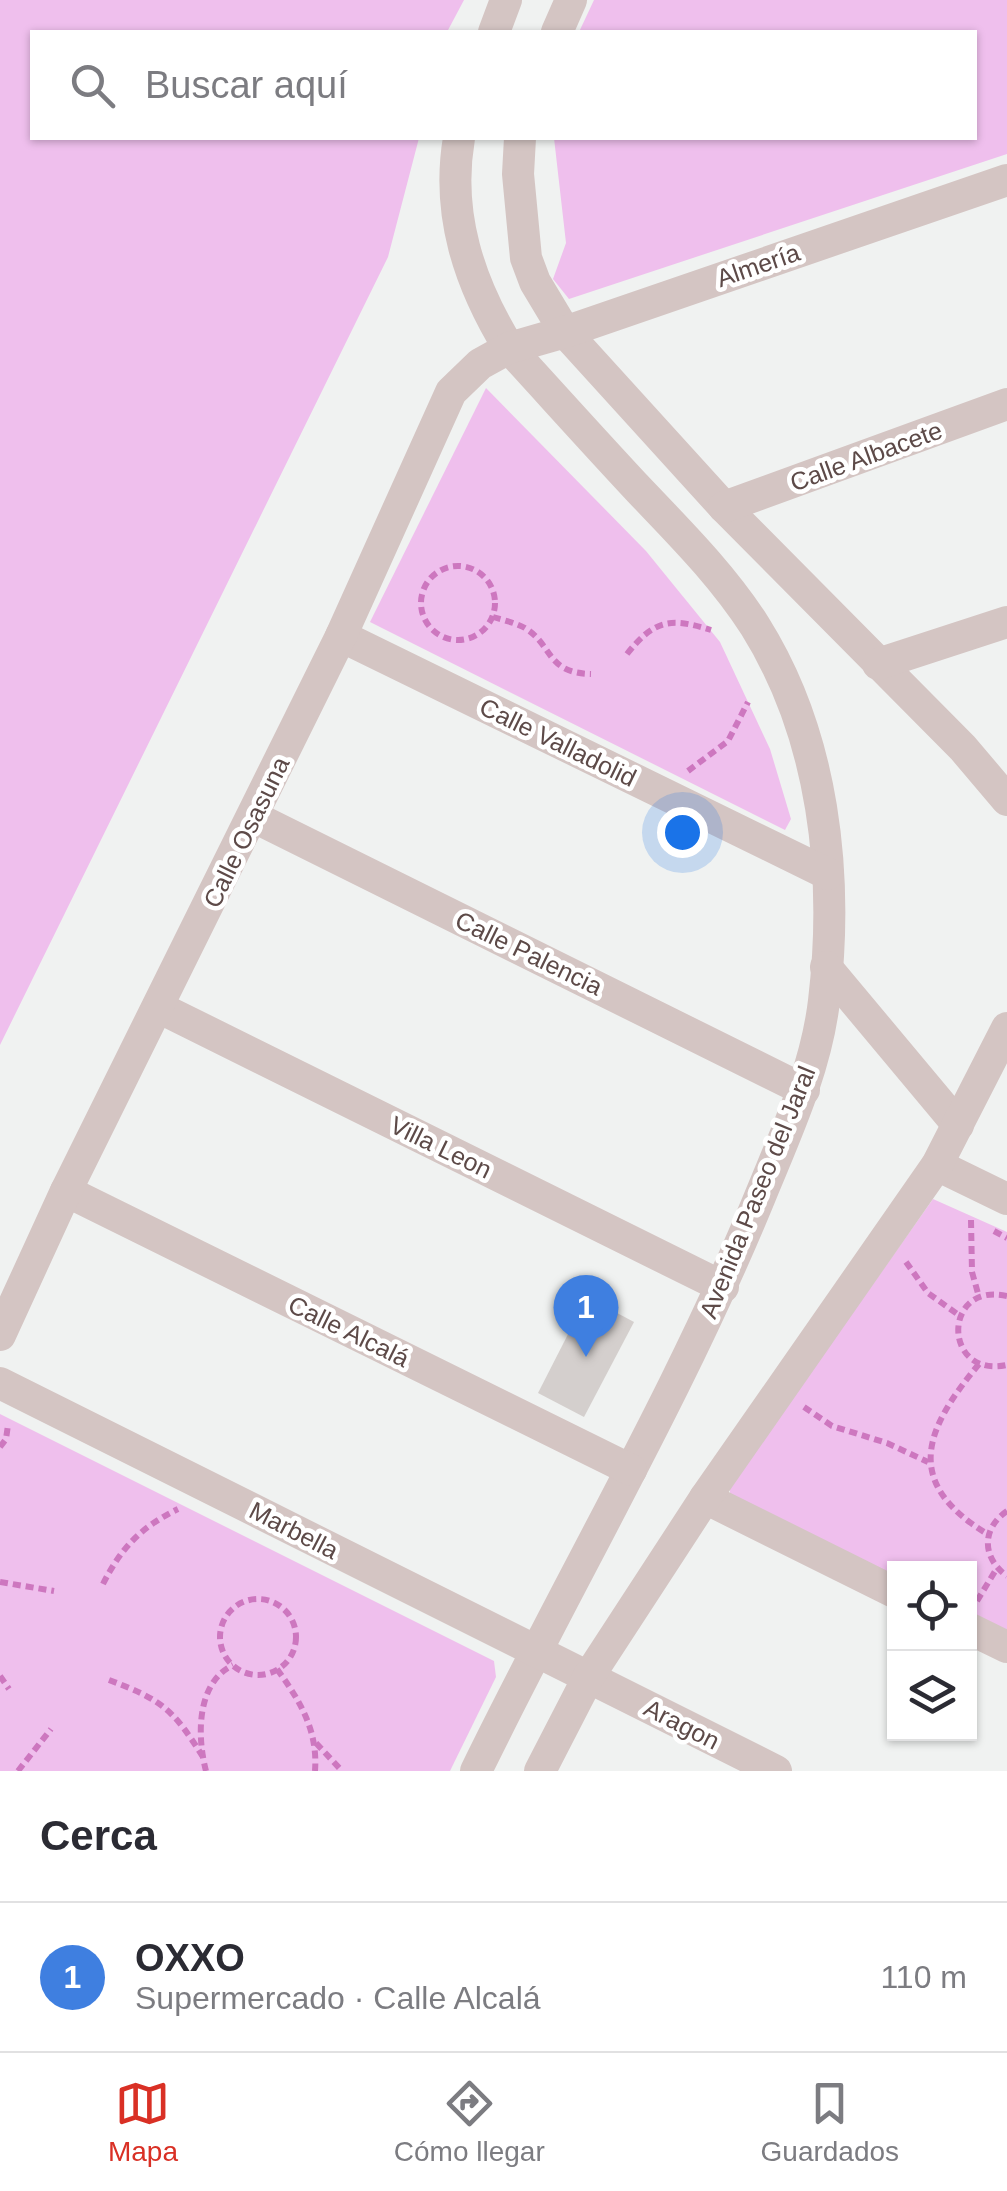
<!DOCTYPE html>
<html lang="es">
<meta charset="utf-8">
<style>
:root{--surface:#fff;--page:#f2f2f3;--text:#2b2b33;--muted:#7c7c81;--line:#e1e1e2;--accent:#d93025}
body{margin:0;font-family:Arial,sans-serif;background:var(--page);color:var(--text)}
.controls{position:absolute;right:30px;bottom:30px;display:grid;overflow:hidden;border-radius:0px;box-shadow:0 2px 8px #0004}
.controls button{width:90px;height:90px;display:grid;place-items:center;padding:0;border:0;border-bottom:2px solid var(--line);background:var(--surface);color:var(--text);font:50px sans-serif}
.you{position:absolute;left:682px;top:832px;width:35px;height:35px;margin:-25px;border:8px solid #fff;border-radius:50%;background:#1a73e8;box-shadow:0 0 0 15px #1a73e833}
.badge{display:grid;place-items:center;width:65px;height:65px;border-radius:50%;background:var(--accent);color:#fff;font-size:32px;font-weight:700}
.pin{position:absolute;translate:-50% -82px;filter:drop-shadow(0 2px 5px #0008)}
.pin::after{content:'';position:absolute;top:52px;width:35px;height:30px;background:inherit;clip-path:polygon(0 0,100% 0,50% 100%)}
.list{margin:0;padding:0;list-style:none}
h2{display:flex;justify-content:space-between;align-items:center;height:130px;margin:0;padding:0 40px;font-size:42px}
h2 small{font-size:32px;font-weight:400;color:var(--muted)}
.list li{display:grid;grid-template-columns:65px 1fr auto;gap:30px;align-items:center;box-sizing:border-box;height:150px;padding:0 40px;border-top:2px solid var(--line)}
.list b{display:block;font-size:38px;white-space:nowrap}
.list p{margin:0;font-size:32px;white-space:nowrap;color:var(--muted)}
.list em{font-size:32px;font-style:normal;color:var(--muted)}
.icon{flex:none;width:55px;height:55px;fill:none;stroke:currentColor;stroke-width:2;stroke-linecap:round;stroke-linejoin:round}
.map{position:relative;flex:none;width:1007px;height:1771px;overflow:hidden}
.search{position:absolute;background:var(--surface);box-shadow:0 2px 8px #0004;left:30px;right:30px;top:30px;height:110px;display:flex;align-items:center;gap:25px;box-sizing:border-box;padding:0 35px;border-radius:0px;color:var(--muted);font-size:38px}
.sheet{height:280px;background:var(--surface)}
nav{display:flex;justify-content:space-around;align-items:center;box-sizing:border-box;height:140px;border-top:2px solid var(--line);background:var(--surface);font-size:28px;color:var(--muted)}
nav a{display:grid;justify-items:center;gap:5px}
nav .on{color:var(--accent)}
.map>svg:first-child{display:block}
</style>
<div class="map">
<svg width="1007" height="1771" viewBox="0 0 1007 1771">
<rect width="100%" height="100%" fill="#f0f2f1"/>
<g fill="#efbfed">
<polygon points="0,0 464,0 447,32 32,32 32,138 419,138 388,257 0,1045"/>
<polygon points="594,0 1007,0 1007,154 569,299 553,279 566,243 554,138 974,138 974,32 579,32"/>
<polygon points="486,388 646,551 720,642 770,749 791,819 785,830 370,622"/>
<polygon points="933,1199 1007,1232 1007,1637 970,1618 970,1568 894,1568 894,1581 730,1496 730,1486"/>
<polygon points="0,1414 494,1661 496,1677 450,1771 0,1771"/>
</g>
<polygon fill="#d4cfcd" points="587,1297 634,1322 584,1417 538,1393"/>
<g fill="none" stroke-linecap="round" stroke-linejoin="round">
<g stroke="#cd77bf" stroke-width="6" stroke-dasharray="8 5" stroke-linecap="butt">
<circle cx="458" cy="603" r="37"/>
<path d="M493 617C503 620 516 623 525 628 553 645 546 673 591 674"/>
<path d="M627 654C654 620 670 617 711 630"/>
<polyline points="688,771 728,741 748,702"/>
<polyline points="971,1220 972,1272 979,1297"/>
<polyline points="994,1231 1007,1238"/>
<polyline points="906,1262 928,1293 960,1316"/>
<path d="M1007 1296C942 1281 942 1379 1007 1365"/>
<path d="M979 1364C924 1430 902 1483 989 1535"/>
<polyline points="804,1407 832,1426 887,1443 928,1462"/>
<polyline points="0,1447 6,1439 8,1425"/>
<path d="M1007 1511C981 1529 982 1558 1007 1576"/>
<polyline points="0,1582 54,1591"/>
<path d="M103 1584C121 1548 141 1527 178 1509"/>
<circle cx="258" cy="1637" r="38"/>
<polyline points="977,1601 997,1568"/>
<path d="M277 1669C300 1701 318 1730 315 1771"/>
<polyline points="0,1676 9,1689"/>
<path d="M109 1680C162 1700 173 1709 203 1757"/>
<polyline points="316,1743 342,1771"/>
<polyline points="18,1771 51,1729"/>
<path d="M206 1771C197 1737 196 1683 233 1665"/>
</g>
<g stroke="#d4c5c3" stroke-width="32">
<polyline points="494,32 506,0"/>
<polyline points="557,32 571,0"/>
<path d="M459 138C446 214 469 283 509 348 553 396 596 444 640 491 681 534 723 576 755 626 824 736 839 874 824 1001 816 1070 785 1135 759 1199 678 1396 569 1580 476 1771"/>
<polyline points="520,138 518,174 526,258 535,282 565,332 724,507 963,748 1007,800"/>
<polyline points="724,507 1007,404"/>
<polyline points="341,636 828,874"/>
<polyline points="878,664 1007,622"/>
<polyline points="254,817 804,1090"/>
<polyline points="826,967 958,1125"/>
<polyline points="158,1007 723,1287"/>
<polyline points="937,1165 1007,1199"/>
<polyline points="66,1191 631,1470"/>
<polyline points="0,1335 66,1191 341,636 451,392 480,364 509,348 565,332 1007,180"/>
<polyline points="0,1383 776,1771"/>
<polyline points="705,1498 894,1592"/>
<polyline points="970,1629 1007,1647"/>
<polyline points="540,1771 589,1676 705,1498 937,1165 1007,1028"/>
</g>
</g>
<g text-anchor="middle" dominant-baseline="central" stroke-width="9" stroke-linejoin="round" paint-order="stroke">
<g font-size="25" fill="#5d4a48" stroke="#fff">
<text transform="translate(758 265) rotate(-19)">Almería</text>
<text transform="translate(866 456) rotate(-20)">Calle Albacete</text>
<text transform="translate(558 742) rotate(26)">Calle Valladolid</text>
<text transform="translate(246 832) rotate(-64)">Calle Osasuna</text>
<text transform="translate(529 953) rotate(26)">Calle Palencia</text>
<text transform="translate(441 1147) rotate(26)">Villa Leon</text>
<text transform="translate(757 1192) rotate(-68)">Avenida Paseo del Jaral</text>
<text transform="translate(349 1331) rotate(26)">Calle Alcalá</text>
<text transform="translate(294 1530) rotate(27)">Marbella</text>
<text transform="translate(682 1724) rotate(27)">Aragon</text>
</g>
</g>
</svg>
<div class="controls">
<button><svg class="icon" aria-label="locate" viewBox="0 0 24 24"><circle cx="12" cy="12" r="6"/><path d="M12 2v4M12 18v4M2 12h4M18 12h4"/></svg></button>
<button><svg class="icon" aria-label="layers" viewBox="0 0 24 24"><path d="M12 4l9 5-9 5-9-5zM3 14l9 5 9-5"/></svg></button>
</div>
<div class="you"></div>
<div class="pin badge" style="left:586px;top:1357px;background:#3f7fe0">1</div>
<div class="search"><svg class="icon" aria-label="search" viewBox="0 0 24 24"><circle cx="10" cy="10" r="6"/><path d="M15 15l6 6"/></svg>Buscar aquí</div>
</div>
<section class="sheet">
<h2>Cerca<small></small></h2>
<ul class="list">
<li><span class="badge" style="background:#3f7fe0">1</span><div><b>OXXO</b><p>Supermercado · Calle Alcalá</p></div><em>110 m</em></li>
</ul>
</section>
<nav>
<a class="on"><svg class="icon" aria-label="map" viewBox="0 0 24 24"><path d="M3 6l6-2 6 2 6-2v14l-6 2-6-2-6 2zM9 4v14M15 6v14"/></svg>Mapa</a>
<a><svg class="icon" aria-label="directions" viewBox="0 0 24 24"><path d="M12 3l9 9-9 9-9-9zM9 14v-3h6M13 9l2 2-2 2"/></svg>Cómo llegar</a>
<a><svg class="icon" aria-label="saved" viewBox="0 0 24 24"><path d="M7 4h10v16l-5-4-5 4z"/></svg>Guardados</a>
</nav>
